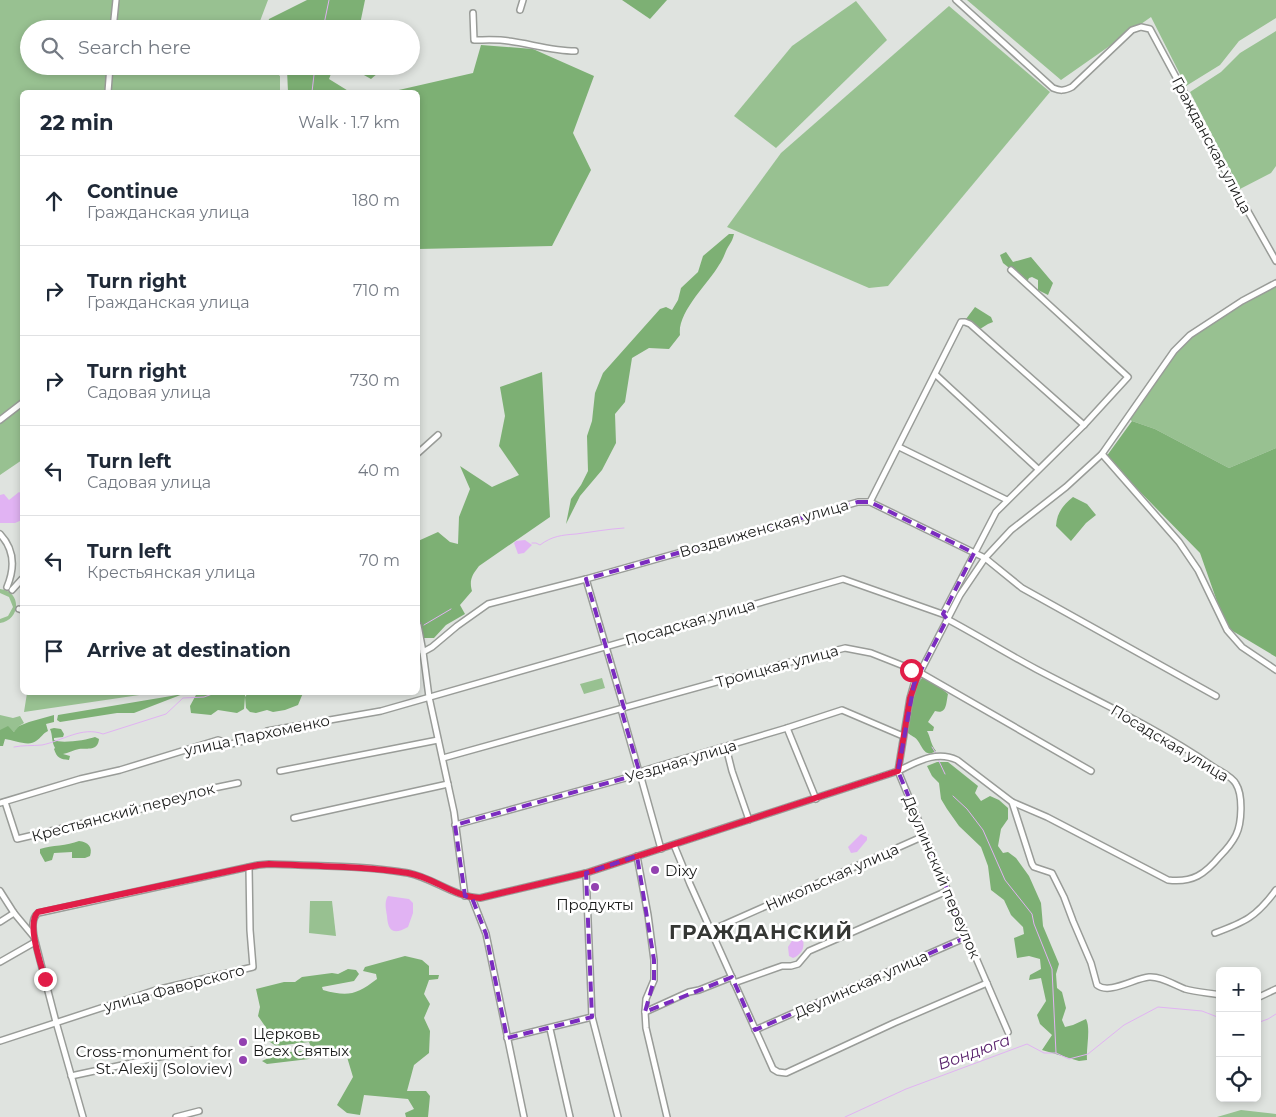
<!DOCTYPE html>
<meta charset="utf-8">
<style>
:root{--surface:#fff;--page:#f6f6f7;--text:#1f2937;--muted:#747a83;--line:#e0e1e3}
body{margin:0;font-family:Montserrat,sans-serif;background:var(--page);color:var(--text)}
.controls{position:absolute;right:15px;bottom:15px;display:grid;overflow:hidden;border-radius:8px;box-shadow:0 2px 8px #0003}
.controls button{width:45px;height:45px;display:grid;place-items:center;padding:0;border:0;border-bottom:1px solid var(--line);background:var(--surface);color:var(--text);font:25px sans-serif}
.stop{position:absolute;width:15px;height:15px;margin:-11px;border:4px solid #e11d48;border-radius:50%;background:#fff}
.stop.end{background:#e11d48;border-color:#fff;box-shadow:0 1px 5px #0008}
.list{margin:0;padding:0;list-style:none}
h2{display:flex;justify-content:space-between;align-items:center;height:65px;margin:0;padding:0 20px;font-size:21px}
h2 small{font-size:16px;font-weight:400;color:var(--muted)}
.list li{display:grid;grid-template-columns:32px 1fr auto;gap:15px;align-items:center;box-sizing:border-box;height:90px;padding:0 20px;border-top:1px solid var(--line)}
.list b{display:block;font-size:19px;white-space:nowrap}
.list p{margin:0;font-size:16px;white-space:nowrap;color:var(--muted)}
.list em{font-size:16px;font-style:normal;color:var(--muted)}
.icon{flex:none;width:28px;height:28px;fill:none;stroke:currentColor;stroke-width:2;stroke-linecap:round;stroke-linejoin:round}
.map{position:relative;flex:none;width:1276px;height:1117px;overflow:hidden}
.search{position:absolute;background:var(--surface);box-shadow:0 2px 8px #0003;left:20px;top:20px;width:400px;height:55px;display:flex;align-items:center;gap:12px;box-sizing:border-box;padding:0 18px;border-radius:28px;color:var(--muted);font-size:19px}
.panel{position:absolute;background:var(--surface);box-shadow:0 2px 8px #0003;left:20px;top:90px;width:400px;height:605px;border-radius:8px}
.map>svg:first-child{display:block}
</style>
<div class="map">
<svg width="1276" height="1117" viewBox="0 0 1276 1117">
<rect width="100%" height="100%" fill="#dfe3df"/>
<g fill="#98c191">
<polygon points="0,0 268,0 257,29 29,29 29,66 268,66 280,76 280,92 22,92 22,460 0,475"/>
<polygon points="967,0 1276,0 1276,18 1239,41 1220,65 1186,86 1151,17 1061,80"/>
<polygon points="856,1 887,40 776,148 734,116 792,46"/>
<polygon points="949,6 1050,92 888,286 869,288 727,227 781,153"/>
<polygon points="1276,31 1276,166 1271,173 1240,189 1190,92 1221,72 1240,53"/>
<polygon points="1276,283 1276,448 1229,468 1155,429 1132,421 1127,418 1174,351 1217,317"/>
<path d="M0 589C22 591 21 620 0 623V619L8 616 13 607 9 597 0 593Z"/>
<polygon points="602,678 605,688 584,694 580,684"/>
<polygon points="27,693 27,692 153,693 24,712"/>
<polygon points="0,715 13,718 20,716 24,723 19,726 16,731 14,732 8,727 0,731"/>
<polygon points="310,901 332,901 336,936 309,933"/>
<polygon points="1241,1110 1276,1114 1276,1117 1217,1117"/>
</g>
<g fill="#7db074">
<polygon points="307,0 365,0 359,29 266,29 269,19"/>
<polygon points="622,0 667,0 650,19"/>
<polygon points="481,45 533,49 594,76 573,133 591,170 552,246 418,249 418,92 390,92 473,73"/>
<polygon points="281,66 334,66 329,79 350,92 288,92 287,70"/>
<polygon points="348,66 379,66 378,73 371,79"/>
<path d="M729 234H734C732 243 729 244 726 251 724 256 722 261 719 265 708 284 677 312 680 335L669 349 649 348 632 358 625 402 615 414 616 443 602 470 580 496 566 524 571 499 581 485 588 471 587 436 592 421 595 393 603 373 660 309 666 307 672 310 678 300 681 288 698 272 703 256Z"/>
<polygon points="1006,252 1013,262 1031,257 1053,283 1048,295 1038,290 1038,280 1032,277 1029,278 1027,282 1003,263 1000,255"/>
<polygon points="975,307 991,317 993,322 988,324 980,329 966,319"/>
<path d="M542 372 550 517 479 566C472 575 469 580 472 591L460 605 465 614 446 625 434 638H418V541L438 532 450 542 458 544 459 517 470 489 460 466 492 487 519 475 499 446 505 416 500 387Z"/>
<polygon points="1132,421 1155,429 1229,468 1276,448 1276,657 1226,627 1200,553 1106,457"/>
<path d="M1073 497 1087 504 1096 515 1086 523 1071 541 1056 526C1057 513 1062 506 1073 497Z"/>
<path d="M923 677 942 689 948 694C946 703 947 715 935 711L928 722 934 727 933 731H927C931 738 930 743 936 751 925 758 923 748 918 741 916 737 911 736 908 733 906 717 911 689 923 677Z"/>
<polygon points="197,693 245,693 245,697 248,693 303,693 298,705 285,710 273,712 267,710 256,713 250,712 246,708 245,697 244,709 237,713 218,710 211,715 191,713 190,706"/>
<polygon points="183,694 134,713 117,713 60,722 57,720 58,715"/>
<path d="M54 715V722L46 724 48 731C43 733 41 738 36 741 29 747 14 740 5 739L3 746H0V730L8 726 14 732 19 726 29 722Z"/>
<path d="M54 728 61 729 64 734 63 737 54 738V740C61 744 87 740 95 737L99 739C98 751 88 748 79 749 74 750 68 753 63 754L70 756 69 760C60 759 57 758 54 749L55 748C51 740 53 736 50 729Z"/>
<path d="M937 762H948L978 786 975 793 981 801 990 796 999 800 1008 808V819L1001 829 998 846 1003 853 1008 852 1016 858 1029 876 1041 903 1043 926 1059 964 1056 974 1057 988 1062 992 1066 1008 1062 1020 1065 1027 1073 1025 1086 1019C1091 1029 1086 1047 1087 1060L1079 1061 1042 1050 1052 1035 1040 1024 1037 1015 1046 1001 1041 978 1029 980 1030 975 1041 969 1040 959 1029 956 1017 958 1014 938 1024 934 1023 927 1011 915 1004 900 991 890 988 866 981 847 959 826 947 809 941 799 939 783 932 776 927 766Z"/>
<path d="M79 841C88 842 93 847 90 856L85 858H72V852L54 853 52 860 45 862 40 853V849C52 845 67 846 79 841Z"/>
<path d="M405 956 422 960 429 966V975H439L438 979 429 980 424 994 430 1004 424 1018 430 1031 429 1053 414 1065 407 1091H426L430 1096 428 1117H406L405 1113 414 1109 408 1099 364 1095 360 1115 347 1113 337 1105 353 1077 347 1057H322L319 1050 309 1059 267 1064 262 1061 279 1053 312 1050 309 1042 276 1046 264 1038 267 1029 258 1016 260 1007 256 989 284 982H295L302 977 332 973 338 974 348 969 356 970 359 974 354 981 322 987 323 990C348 997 356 995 377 979L376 974 363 971 365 967Z"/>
</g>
<g fill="#e1b3f3">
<polygon points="19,492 22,494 22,520 15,523 0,523 0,495 4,494 9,500"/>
<polygon points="525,540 532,545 524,553 518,554 514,543 516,541"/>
<polygon points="861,834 867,837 867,840 857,852 851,853 848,847"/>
<path d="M388 896 409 899 413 903V913L408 927C394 935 388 932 387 916 386 909 384 902 388 896Z"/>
<path d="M799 935 803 940C805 948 801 955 793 958L789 956 788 947 795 936Z"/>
</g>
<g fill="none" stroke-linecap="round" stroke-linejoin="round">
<g stroke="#e1b3f3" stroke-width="1">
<polyline points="323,29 329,0"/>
<polyline points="312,92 315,66"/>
<path d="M532 543H536L540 545C552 536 562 535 576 534 592 532 608 529 624 528"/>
<polyline points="424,625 451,609"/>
<path d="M14 747C23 745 32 746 42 745 62 741 82 726 103 734L166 714 183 698 204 697 215 693 275 692"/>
<polyline points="932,747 937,755"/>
<polyline points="938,759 945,774"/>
<polyline points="953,796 967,809 983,830 1005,880 1032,914 1034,924 1052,969 1056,1053"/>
<polyline points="1257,1023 1268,1019 1276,1014"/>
<polyline points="845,1117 906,1089 1027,1044 1044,1053 1056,1053 1069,1059 1088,1054 1124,1025 1158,1007 1202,1011 1220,1018"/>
</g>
<g stroke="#999c98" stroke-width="8">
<g id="minor">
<path d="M956 0 1053 88C1060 91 1064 91 1072 87L1132 30 1141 27 1150 29 1184 92 1207 139 1276 261"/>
<polyline points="520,10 523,0"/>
<path d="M473 13 474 40C485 40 497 39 509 41 531 44 553 51 575 51"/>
<polyline points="113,29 116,0"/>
<polyline points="108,92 110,66"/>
<polyline points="936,375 1038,469"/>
<polyline points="0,420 22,403"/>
<polyline points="899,447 1007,500"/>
<polyline points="418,453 438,435"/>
<polyline points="1102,454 1179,542 1198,570 1227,630 1242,647 1276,670"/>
<polyline points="870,502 961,322 965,322 970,324 1084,425"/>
<path d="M0 534C15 550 15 568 7 587"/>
<polyline points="586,579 624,708"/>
<polyline points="12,590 22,579"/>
<polyline points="19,609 22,610"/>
<polyline points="943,614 996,512 1084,425 1128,377 1011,270"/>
<path d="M947 619C977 635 1006 653 1036 669 1095 700 1157 728 1212 766 1219 771 1232 776 1236 784 1243 795 1242 823 1236 835 1232 843 1226 850 1220 856 1205 874 1193 883 1168 880L1047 817 1012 802 957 760C936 750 917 762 898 771L967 937 1008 1032"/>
<polyline points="418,625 423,652"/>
<polyline points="621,709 639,772"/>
<polyline points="787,728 816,799"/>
<polyline points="726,747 732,771 749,820"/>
<polyline points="443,758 767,668 845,648 871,653 919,672 1091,771"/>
<polyline points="280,771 438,740"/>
<polyline points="640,774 661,849"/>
<polyline points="5,802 17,839 131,812 209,789 238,783"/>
<path d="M1012 802 1032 864 1034 867 1052 873 1064 897 1073 921 1091 963 1097 985C1109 995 1135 978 1149 977 1161 976 1174 985 1185 989 1196 992 1209 993 1220 995"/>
<polyline points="0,803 80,779 120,770 218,740 231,744 265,736 264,733 267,731 381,711 843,579 948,616"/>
<polyline points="294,818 448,784"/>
<polyline points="455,825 640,774 639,772 787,728 842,710 903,736"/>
<polyline points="674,845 690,884 773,1069 778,1072 786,1073 894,1023 987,983"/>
<polyline points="637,856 648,915 654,960 654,980 646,999 645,1012 646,1028 667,1117"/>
<polyline points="586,873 592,1017 618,1117"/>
<polyline points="0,891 14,913 34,937"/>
<polyline points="465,896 454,812 429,697 423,652 432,647 457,626 488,604 586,579 858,502 870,502 985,558 1022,588 1216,696"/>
<polyline points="472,898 486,934 524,1117"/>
<polyline points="0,922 14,913"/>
<polyline points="712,930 924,836"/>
<path d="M1215 933C1245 922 1256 917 1276 890"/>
<polyline points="0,962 35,942"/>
<polyline points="734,983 782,966 791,966 798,964 809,951 947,891"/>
<polyline points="1257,998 1276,989"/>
<polyline points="645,1012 689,992 699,990 732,977"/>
<polyline points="550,1029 570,1117"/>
<polyline points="755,1030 967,937"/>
<polyline points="507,1038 592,1017"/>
<polyline points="0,1041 156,990 253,967 250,930 249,867"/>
<polyline points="71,1076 192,1050"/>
<path d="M83 1117 56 1022 34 937C33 929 31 919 38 913L258 865 269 864C315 866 362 865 408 873 433 878 454 897 480 898L586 873 898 771 910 698 914 684 960 595 985 558 1011 530 1066 487 1102 454 1174 351 1190 335 1242 301 1276 283"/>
<polyline points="176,1117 199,1111"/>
</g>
</g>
<use href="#minor" stroke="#fff" stroke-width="5"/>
</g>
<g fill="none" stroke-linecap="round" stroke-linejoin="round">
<path stroke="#e11d48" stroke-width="6" d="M45 979C41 964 26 923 38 912L258 865 269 864C315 866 362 866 408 873 433 877 454 897 480 898L586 873 898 771 910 698 919 672 911 670"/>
</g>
<path fill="none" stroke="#7b2cbf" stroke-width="4" stroke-dasharray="10 6" stroke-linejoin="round" d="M858 502H870L974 553 943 614 947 619 914 684 898 771 967 937 755 1030 732 977 645 1012 654 980V960L637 856 586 873 592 1017 507 1038 486 934 472 898 465 896 455 825 640 774 621 709 624 708 586 579Z"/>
<g fill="#9341b0" stroke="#fff" stroke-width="2">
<circle cx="655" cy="870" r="5"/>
<circle cx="595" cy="887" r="5"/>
<circle cx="243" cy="1042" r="5"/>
<circle cx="243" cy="1060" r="5"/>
</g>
<g text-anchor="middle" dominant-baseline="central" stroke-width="5" stroke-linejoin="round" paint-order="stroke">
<g font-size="15" fill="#1a1b1a" stroke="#fff">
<text transform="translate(1212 145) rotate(62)">Гражданская улица</text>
<text transform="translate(764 528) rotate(-16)">Воздвиженская улица</text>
<text transform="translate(690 622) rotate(-16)">Посадская улица</text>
<text transform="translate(777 666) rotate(-15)">Троицкая улица</text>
<text transform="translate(257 735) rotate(-12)">улица Пархоменко</text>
<text transform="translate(1170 743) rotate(31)">Посадская улица</text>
<text transform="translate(681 761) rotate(-17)">Уездная улица</text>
<text transform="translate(123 812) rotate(-15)">Крестьянский переулок</text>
<text transform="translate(832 877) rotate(-24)">Никольская улица</text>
<text transform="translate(942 877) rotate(67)">Деулинский переулок</text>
<text transform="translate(861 984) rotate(-24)">Деулинская улица</text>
<text transform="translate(174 988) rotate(-15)">улица Фаворского</text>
</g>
<g font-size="15" fill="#1a1b1a" stroke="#fff" text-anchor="start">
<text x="665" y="870">Dixy</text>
<text x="595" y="904" text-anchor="middle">Продукты</text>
<text x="253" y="1033">Церковь<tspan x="253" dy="17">Всех Святых</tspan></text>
<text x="233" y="1051" text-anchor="end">Cross-monument for<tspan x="233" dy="17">St. Alexij (Soloviev)</tspan></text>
</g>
<g font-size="16" font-style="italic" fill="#59226c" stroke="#fff">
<text transform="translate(974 1052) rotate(-20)">Вондюга</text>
</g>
<g font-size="20" font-weight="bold" letter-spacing="1" fill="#353734" stroke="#fff">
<text x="761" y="932">ГРАЖДАНСКИЙ</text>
</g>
</g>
</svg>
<div class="controls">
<button>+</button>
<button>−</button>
<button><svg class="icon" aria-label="locate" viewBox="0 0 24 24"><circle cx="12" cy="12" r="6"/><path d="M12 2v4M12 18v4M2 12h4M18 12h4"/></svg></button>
</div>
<div class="stop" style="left:911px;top:670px"></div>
<div class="stop end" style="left:45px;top:979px"></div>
<div class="search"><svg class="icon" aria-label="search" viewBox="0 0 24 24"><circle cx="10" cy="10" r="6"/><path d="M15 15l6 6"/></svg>Search here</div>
<section class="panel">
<h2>22 min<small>Walk · 1.7 km</small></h2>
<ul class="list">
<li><svg class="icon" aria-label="ahead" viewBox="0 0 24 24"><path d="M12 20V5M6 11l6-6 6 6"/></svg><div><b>Continue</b><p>Гражданская улица</p></div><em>180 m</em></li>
<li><svg class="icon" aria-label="right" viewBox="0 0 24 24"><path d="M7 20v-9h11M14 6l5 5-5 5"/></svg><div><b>Turn right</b><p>Гражданская улица</p></div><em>710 m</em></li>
<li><svg class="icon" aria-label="right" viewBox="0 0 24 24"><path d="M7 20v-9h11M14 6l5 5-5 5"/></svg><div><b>Turn right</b><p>Садовая улица</p></div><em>730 m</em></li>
<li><svg class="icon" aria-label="left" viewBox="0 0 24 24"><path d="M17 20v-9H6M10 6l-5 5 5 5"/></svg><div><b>Turn left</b><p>Садовая улица</p></div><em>40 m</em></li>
<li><svg class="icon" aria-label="left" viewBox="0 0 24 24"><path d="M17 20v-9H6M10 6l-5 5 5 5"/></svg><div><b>Turn left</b><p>Крестьянская улица</p></div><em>70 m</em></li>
<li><svg class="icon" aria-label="arrive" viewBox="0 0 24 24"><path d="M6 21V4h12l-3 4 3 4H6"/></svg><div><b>Arrive at destination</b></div></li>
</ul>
</section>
</div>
